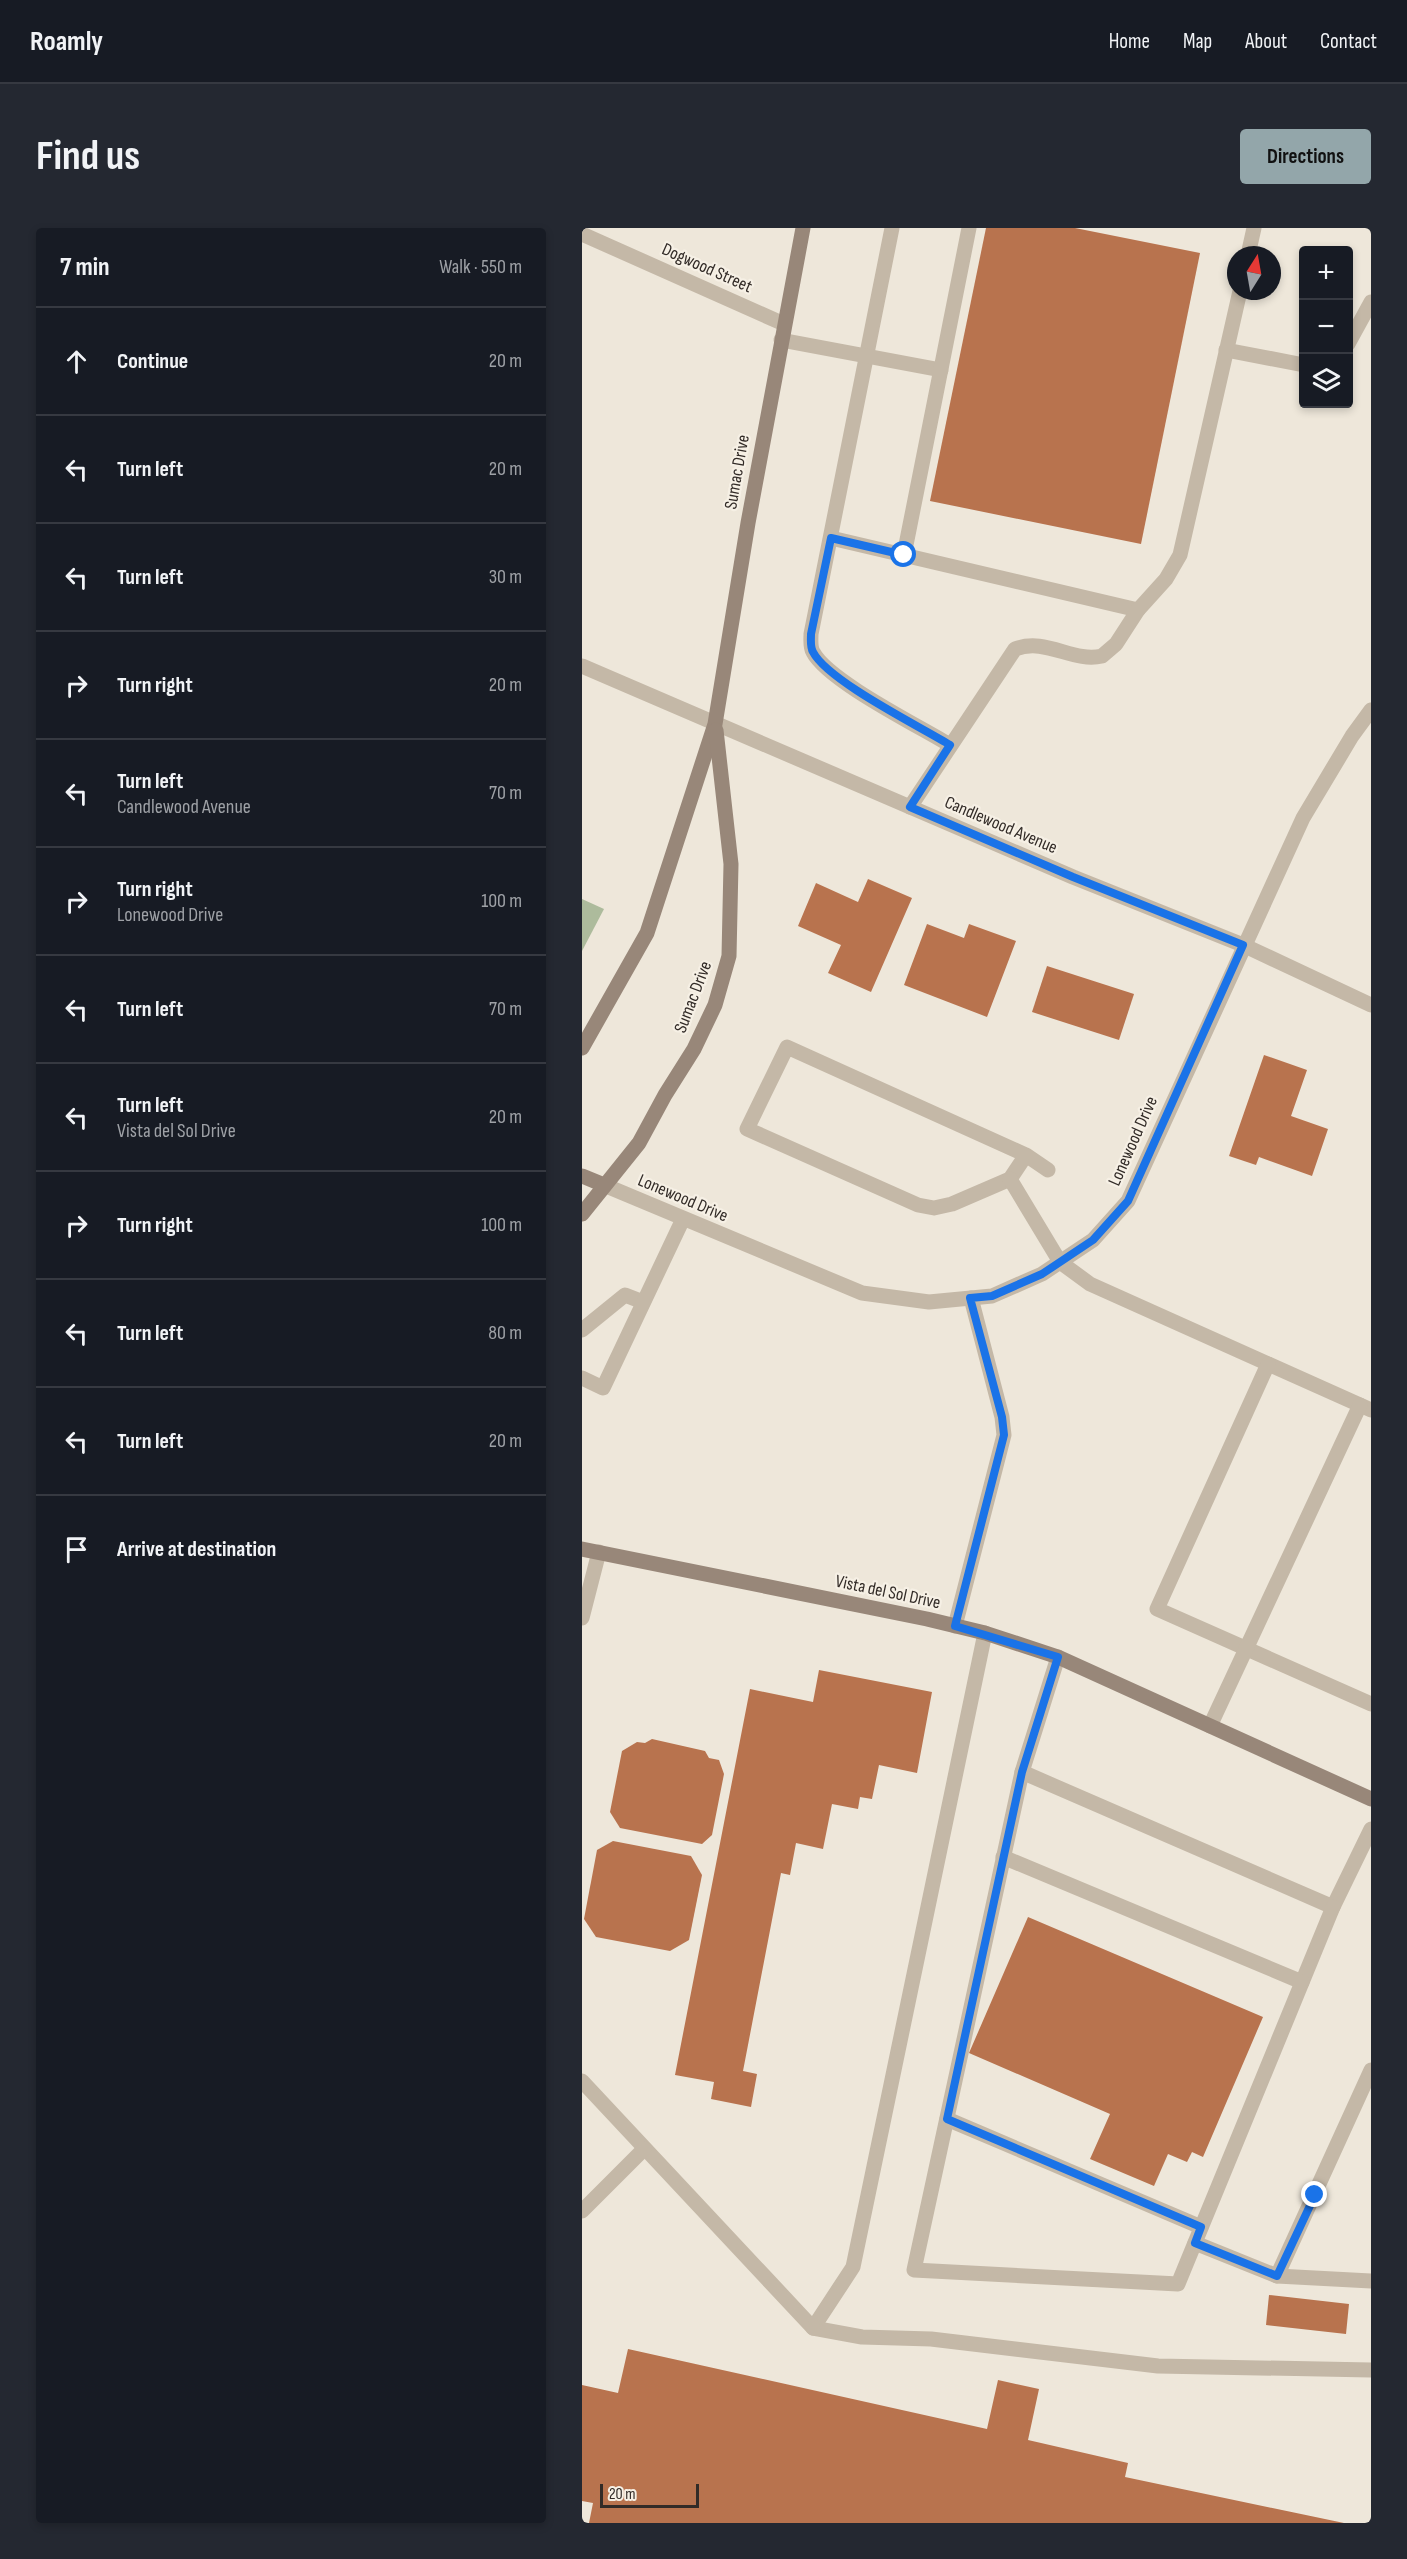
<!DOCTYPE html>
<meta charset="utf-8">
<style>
:root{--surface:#171b24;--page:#242831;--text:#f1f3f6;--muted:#9ea1a6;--line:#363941;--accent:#93a6aa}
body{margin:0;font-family:"Sofia Sans Condensed",sans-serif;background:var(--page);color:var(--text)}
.controls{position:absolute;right:18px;top:18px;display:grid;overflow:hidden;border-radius:6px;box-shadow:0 3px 9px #0003}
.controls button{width:54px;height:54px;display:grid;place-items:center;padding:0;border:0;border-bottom:2px solid var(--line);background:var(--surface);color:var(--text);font:30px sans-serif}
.compass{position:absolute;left:645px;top:18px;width:54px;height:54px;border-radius:50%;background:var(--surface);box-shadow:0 3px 9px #0003;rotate:11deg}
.scale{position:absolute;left:18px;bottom:15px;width:99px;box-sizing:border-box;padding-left:6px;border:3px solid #322b27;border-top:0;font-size:16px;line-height:21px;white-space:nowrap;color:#322b27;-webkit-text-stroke:4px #f6f0e5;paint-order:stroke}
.stop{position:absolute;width:18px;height:18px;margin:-14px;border:4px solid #1a73e8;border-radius:50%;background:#fff}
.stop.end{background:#1a73e8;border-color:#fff;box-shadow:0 2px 6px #0008}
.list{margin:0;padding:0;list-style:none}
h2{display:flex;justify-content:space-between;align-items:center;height:78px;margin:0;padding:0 24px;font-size:26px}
h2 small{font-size:20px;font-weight:400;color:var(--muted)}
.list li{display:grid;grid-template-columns:39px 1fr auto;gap:18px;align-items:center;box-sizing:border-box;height:108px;padding:0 24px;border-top:2px solid var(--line)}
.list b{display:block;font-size:22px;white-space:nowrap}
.list p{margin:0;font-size:20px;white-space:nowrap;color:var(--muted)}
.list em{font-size:20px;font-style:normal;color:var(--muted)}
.icon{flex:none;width:33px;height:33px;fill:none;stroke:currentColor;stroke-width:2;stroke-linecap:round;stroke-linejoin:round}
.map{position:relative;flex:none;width:789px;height:2295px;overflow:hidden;border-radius:6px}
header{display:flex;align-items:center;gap:36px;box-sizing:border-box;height:84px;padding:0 30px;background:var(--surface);border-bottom:2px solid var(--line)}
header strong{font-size:28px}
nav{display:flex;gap:33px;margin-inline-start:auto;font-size:21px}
.intro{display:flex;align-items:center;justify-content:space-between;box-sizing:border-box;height:144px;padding:0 36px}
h1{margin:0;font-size:42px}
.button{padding:15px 27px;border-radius:6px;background:var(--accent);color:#111;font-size:21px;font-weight:700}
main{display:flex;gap:36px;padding:0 36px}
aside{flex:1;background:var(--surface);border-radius:6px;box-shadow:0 3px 9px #0003}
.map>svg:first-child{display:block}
</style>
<header>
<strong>Roamly</strong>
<nav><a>Home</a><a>Map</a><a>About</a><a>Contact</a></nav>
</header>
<div class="intro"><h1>Find us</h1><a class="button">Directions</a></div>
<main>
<aside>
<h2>7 min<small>Walk · 550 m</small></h2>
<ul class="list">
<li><svg class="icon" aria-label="ahead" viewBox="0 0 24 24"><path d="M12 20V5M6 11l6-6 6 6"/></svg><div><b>Continue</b></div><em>20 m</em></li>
<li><svg class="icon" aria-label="left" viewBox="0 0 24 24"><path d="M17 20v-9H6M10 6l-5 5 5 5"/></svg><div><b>Turn left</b></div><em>20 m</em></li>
<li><svg class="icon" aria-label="left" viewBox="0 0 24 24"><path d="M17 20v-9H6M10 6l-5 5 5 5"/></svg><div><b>Turn left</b></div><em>30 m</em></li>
<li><svg class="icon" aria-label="right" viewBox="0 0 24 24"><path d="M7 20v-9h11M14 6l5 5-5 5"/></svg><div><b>Turn right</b></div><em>20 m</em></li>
<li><svg class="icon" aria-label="left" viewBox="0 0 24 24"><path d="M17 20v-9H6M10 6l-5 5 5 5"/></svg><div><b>Turn left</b><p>Candlewood Avenue</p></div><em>70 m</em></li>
<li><svg class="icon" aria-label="right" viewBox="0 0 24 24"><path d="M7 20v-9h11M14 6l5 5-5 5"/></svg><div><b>Turn right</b><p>Lonewood Drive</p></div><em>100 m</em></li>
<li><svg class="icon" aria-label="left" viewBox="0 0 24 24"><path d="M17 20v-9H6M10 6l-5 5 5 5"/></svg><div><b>Turn left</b></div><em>70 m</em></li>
<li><svg class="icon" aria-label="left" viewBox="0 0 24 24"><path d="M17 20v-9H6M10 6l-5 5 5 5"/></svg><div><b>Turn left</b><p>Vista del Sol Drive</p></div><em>20 m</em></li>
<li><svg class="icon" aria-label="right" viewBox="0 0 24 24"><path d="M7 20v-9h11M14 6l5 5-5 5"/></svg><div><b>Turn right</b></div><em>100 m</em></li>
<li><svg class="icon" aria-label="left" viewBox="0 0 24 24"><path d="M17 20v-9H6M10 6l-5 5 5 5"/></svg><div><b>Turn left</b></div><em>80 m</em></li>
<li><svg class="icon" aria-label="left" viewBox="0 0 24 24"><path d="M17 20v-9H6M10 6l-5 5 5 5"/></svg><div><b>Turn left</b></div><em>20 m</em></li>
<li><svg class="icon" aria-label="arrive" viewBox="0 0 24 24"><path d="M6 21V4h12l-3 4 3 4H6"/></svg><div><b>Arrive at destination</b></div></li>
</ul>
</aside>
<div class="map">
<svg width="789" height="2295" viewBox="0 0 789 2295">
<rect width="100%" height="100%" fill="#eee7da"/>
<polygon fill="#adbb9c" points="0,671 22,681 0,723"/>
<g fill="#b8734e">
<polygon points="404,0 493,0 618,25 559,316 348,273"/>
<polygon points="286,651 330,670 289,764 246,745 259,717 216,698 234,655 276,674"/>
<polygon points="345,696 382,710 387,696 434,713 405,789 322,757"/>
<polygon points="465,738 552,766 537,812 450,784"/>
<polygon points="682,827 725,842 709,888 746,901 730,948 677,929 674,937 647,928"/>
<polygon points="237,1442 350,1464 335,1545 297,1537 290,1571 278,1569 276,1581 250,1576 241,1621 214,1615 208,1647 199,1645 161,1843 175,1846 169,1879 129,1871 132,1854 93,1847 168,1461 231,1474"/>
<polygon points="70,1511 123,1523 127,1530 137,1532 142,1546 130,1607 120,1616 38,1600 28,1584 40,1523 55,1514 63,1515"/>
<polygon points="31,1613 109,1628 120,1647 107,1712 88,1723 14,1709 2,1691 15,1622"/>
<polygon points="446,1689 681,1789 621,1929 610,1924 605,1934 586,1926 572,1958 508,1931 528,1886 387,1825"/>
<polygon points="687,2067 767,2076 764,2106 684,2097"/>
<polygon points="46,2121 405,2201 416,2152 457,2161 446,2212 546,2235 543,2249 762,2295 7,2295 11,2275 0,2273 0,2157 36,2165"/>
</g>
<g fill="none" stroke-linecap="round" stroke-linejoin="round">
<g stroke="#c4b8a7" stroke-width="15">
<path d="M310 0 229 406C229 412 228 419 231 424 246 453 337 498 368 517"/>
<polyline points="666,27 672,0"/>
<polyline points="199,112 359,142"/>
<polyline points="766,116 789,74"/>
<polyline points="644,122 722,137"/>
<polyline points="249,310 556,382"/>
<polyline points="322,327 387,0"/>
<path d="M328 579 433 421C464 409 491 435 520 428L534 416 556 382 584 351 598 327 658 63"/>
<polyline points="444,927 428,951 370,976 352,980 336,977 165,901 205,819 444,927 466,942"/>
<polyline points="428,951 478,1034 508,1056 789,1182"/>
<polyline points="0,1102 43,1067 61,1074"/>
<polyline points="686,1136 575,1381 789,1476"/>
<polyline points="0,1150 21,1160 101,991"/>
<polyline points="0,1390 17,1324"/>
<polyline points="373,1398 422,1207 420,1189 389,1070"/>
<polyline points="476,1429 440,1544 751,1679 789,1601"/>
<polyline points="628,1498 778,1177"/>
<polyline points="440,1544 332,2042 596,2056 751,1679"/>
<polyline points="421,1629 720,1754"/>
<polyline points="0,1853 231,2100 280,2109 349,2111 576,2138 789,2142"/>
<polyline points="365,1891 619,1999"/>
<polyline points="0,1983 62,1921"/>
<polyline points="613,2015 695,2048 789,2053"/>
<polyline points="695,2048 789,1842"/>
<polyline points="231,2100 271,2039 403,1405"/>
</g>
<g stroke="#c4b8a7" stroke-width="15">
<polyline points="0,6 202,96"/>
<polyline points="0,438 491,649 661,717 789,777"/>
<polyline points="22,957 280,1065 347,1074 410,1068 460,1046 511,1012 546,973 721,590 770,508 789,482"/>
</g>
<g stroke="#988779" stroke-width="15">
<polyline points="0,820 65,705 133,496 166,295 221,0"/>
<polyline points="0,948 22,957"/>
<polyline points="0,986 57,915 83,867 112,821 133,777 147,728 149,636 134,502"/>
<polyline points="0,1321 345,1391 403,1405 476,1429 789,1571"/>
</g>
</g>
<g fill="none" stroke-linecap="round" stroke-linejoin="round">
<path stroke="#1a73e8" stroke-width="8" d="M322 327 249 310 229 406C229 412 228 419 231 424 246 453 337 498 368 517L328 579 491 649 661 717 546 973 511 1012 460 1046 410 1068 388 1070 420 1189 422 1207 373 1398 476 1429 440 1544 365 1891 619 1999 613 2015 695 2048 733 1967"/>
</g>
<g text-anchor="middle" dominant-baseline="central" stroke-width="4.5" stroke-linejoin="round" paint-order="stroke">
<g font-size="18" fill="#322b27" stroke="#f6f0e5">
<text transform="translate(125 40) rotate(24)">Dogwood Street</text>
<text transform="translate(155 244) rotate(-80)">Sumac Drive</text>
<text transform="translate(419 597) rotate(23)">Candlewood Avenue</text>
<text transform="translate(111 769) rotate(-69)">Sumac Drive</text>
<text transform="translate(551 913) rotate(-66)">Lonewood Drive</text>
<text transform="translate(101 970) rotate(23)">Lonewood Drive</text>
<text transform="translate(306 1364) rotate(12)">Vista del Sol Drive</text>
</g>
</g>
</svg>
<div class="controls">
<button>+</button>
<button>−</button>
<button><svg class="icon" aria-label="layers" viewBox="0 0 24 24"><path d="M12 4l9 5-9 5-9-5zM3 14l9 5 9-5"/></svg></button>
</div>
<svg class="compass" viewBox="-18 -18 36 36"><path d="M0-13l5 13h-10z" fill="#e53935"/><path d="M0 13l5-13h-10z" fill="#9ea1a6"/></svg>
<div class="scale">20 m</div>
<div class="stop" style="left:322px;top:327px"></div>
<div class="stop end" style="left:733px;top:1967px"></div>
</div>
</main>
